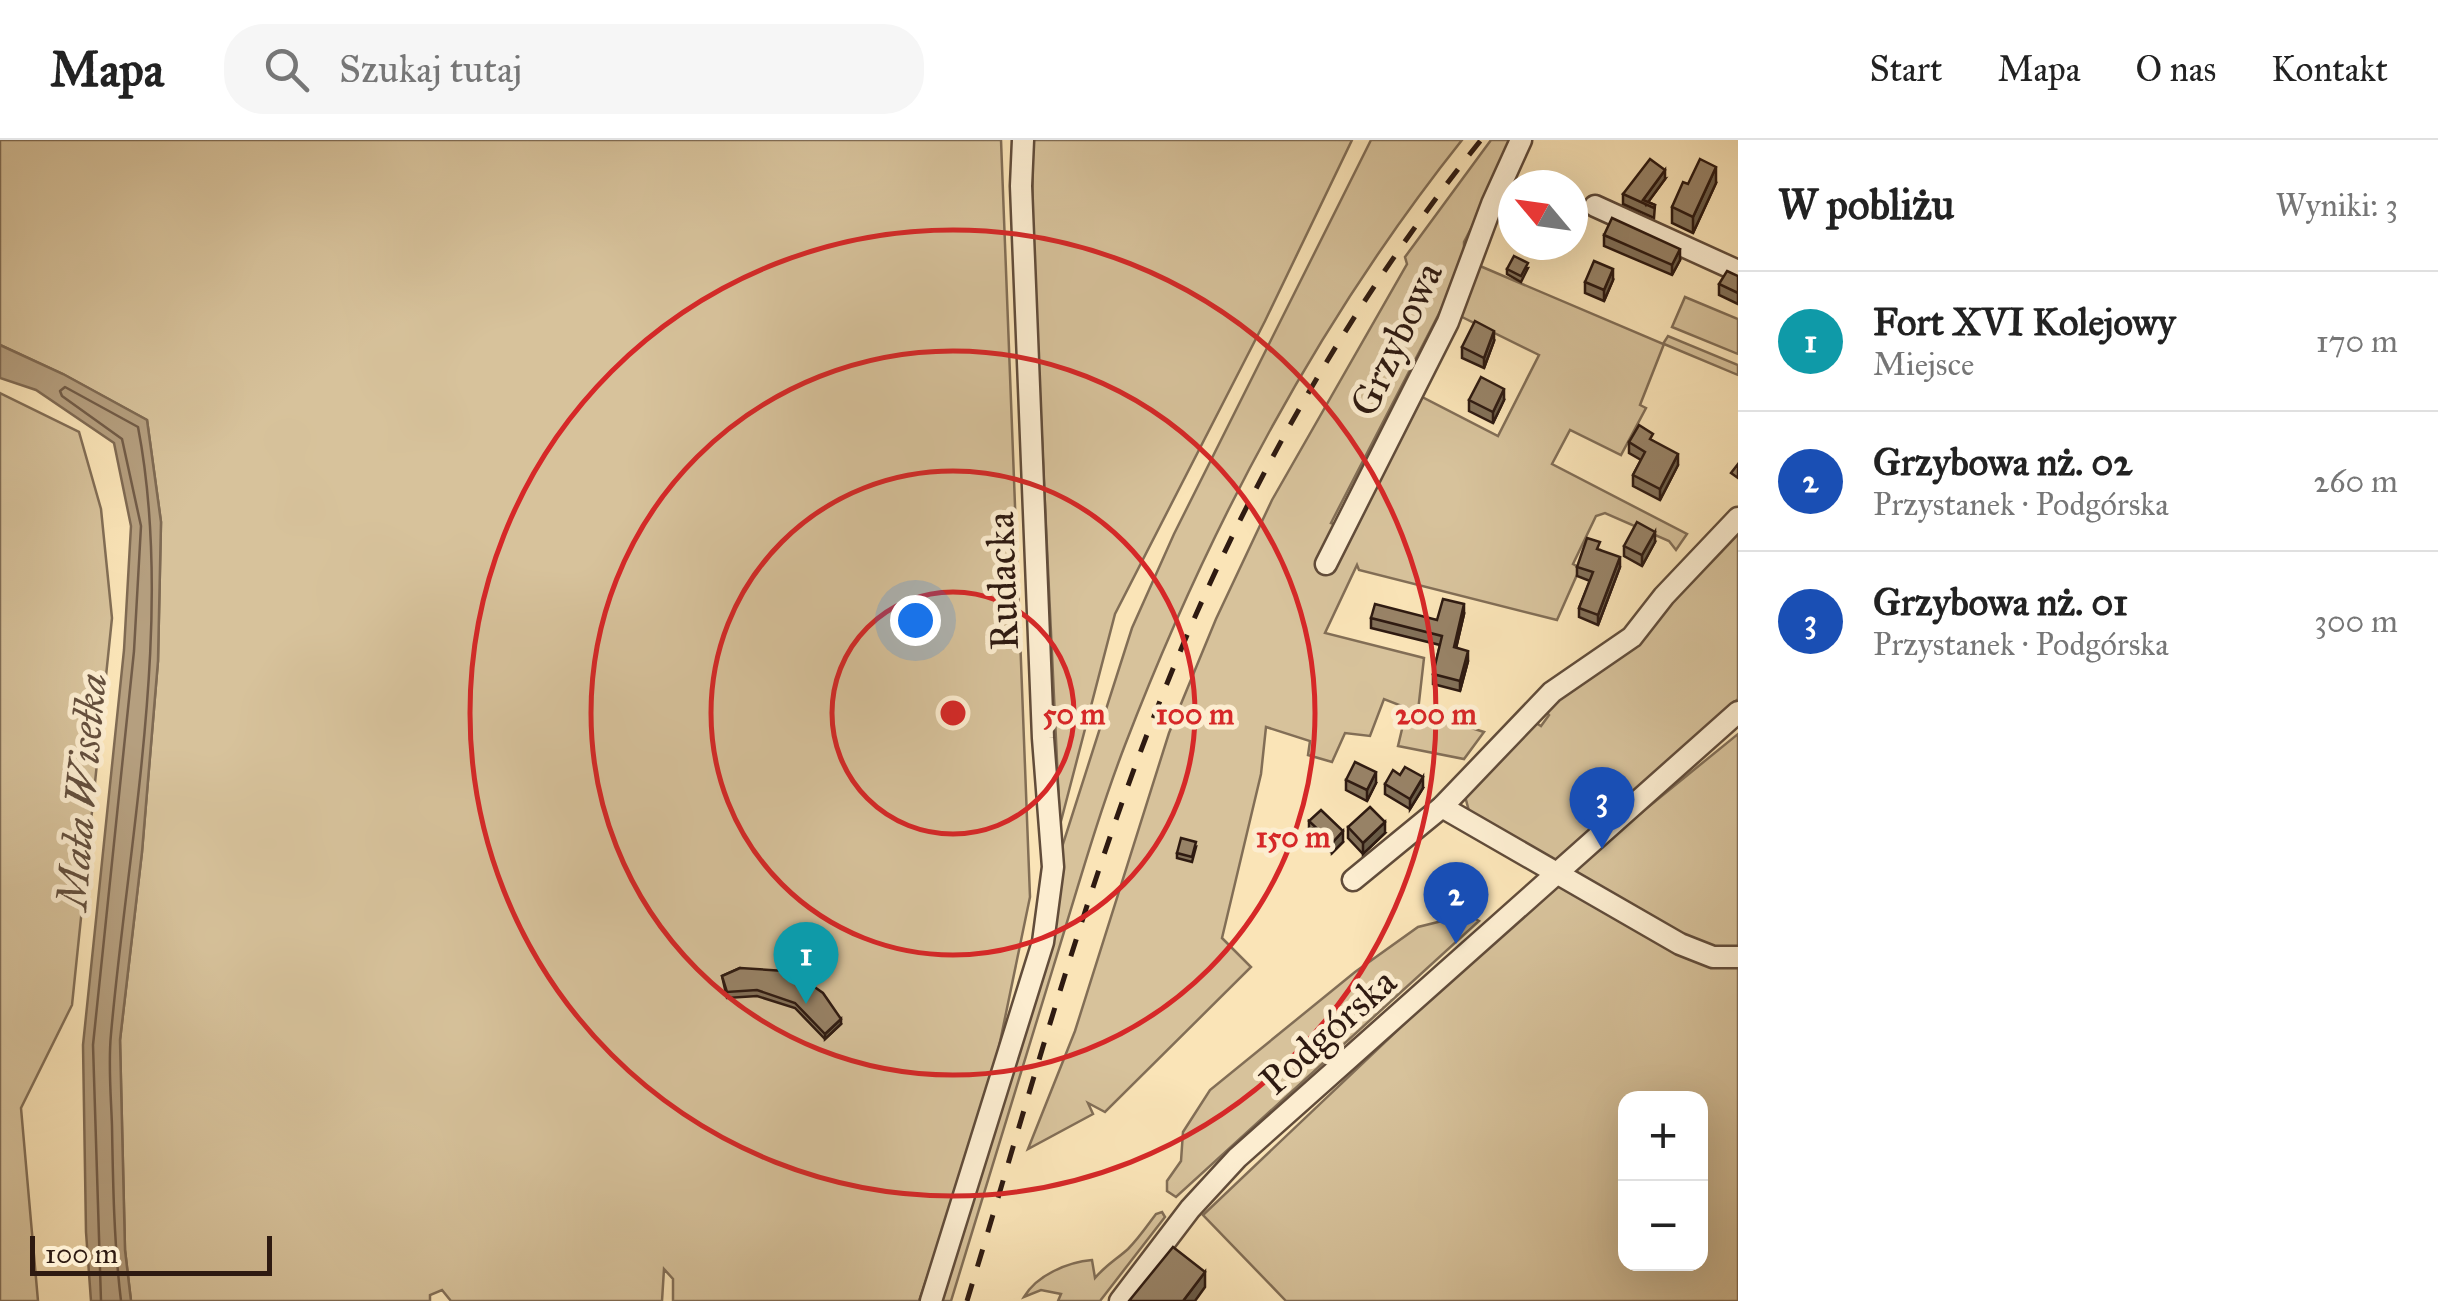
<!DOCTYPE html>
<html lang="pl">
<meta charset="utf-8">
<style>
:root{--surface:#fff;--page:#f6f6f6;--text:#222;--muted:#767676;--line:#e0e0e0;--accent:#8f2418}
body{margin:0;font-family:"IM FELL Great Primer",serif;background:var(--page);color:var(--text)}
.controls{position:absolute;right:30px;bottom:30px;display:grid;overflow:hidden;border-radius:20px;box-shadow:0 10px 40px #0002}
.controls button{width:90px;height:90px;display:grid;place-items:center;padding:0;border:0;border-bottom:2px solid var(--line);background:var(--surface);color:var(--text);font:50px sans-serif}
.compass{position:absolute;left:1498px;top:30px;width:90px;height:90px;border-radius:50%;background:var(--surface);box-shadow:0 10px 40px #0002;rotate:299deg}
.scale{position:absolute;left:30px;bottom:25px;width:242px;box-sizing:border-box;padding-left:10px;border:5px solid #2e1a11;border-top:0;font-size:28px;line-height:35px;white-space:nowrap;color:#2e1a11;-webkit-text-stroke:8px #fcedd0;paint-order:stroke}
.you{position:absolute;left:915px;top:480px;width:35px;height:35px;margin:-25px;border:8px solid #fff;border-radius:50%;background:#1a73e8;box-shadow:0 0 0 15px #1a73e833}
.badge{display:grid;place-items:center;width:65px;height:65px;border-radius:50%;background:var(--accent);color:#fff;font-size:32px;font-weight:700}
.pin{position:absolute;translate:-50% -82px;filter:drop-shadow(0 2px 5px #0008)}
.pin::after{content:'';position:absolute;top:52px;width:35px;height:30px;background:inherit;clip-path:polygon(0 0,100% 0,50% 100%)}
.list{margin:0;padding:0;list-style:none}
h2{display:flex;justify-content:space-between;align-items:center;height:130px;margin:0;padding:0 40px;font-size:42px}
h2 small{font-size:32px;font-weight:400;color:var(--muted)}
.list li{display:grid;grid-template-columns:65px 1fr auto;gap:30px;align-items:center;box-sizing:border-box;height:140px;padding:0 40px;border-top:2px solid var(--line)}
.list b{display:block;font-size:38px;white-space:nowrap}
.list p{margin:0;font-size:32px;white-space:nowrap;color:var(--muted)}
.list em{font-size:32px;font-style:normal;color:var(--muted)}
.icon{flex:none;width:55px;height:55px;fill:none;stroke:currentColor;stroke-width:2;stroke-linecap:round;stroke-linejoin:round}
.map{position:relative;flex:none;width:1738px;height:1161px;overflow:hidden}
header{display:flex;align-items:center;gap:60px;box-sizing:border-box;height:140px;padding:0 50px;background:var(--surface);border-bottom:2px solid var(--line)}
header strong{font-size:48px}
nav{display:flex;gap:55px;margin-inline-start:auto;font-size:35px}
.search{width:700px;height:90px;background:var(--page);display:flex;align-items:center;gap:25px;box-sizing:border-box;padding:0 35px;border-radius:40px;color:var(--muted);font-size:38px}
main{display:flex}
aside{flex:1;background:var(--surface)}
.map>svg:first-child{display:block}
</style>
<header>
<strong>Mapa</strong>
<div class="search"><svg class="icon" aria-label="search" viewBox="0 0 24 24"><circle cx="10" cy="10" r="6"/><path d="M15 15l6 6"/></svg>Szukaj tutaj</div>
<nav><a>Start</a><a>Mapa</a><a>O nas</a><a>Kontakt</a></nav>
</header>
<main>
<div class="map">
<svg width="1738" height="1161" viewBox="0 0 1738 1161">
<rect width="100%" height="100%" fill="#fae4b7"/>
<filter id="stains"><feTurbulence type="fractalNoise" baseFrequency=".002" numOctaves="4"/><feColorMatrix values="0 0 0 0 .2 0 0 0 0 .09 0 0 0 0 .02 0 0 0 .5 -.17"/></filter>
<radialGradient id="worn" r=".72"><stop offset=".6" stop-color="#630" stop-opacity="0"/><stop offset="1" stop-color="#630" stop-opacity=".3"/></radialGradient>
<g fill="#d7c29b" stroke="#826e56" stroke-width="2.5" fill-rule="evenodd">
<polygon points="0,0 1001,0 1030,757 988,960 919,1161 673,1161 673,1139 664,1129 662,1161 451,1161 442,1150 430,1155 430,1161 131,1161 125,1110 120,900 142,712 158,521 161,382 147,280 63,234 0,205"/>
<polygon points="1033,0 1352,0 1265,181 1115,474 1060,685 1032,87"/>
<path d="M1371 0H1462C1318 181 1208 389 1125 605 1097 678 1076 754 1053 828 1019 939 985 1050 951 1161H941L1050 808 1062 707 1132 488 1174 394Z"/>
<polygon points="1491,0 1517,0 1464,102 1464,125 1331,383 1349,390 1420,256 1498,296 1539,215 1458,175 1480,126 1663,204 1668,196 1738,225 1738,235 1664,204 1640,265 1646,268 1621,315 1570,290 1552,324 1687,394 1676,410 1669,401 1605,373 1596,376 1573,424 1580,428 1557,480 1359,430 1357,425 1325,493 1424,518 1418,571 1484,592 1464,619 1398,606 1407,568 1384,559 1370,596 1345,593 1332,622 1308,615 1310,601 1266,587 1261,634 1222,798 1251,827 1105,972 1088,963 1093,974 1028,1009 1075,891 1169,593 1216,479 1272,360 1407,124 1405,117"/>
<polygon points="1685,157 1738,179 1738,214 1672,187"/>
<polygon points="0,253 79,292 101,369 112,478 72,865 21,968 38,1161 0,1161"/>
<polygon points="1738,387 1738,559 1561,719 1546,720 1470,675 1465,656 1533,581 1541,586 1549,575 1543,568 1647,496 1659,471"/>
<path d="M1738 594V1161H1286L1203 1075 1540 755ZM1626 958H1700V1124H1626Z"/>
<polygon points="1472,777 1479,781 1176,1057 1167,1051 1167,1041 1181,1021 1183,992 1210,950 1355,832 1418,787 1454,778"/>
<path d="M1162 1072 1165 1077 1100 1161H1058L1061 1154 1041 1150 1024 1157C1037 1135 1068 1122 1092 1120L1095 1138C1106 1125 1117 1119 1128 1109 1139 1098 1147 1086 1156 1074Z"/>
</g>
<polygon fill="#b59f7f" stroke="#7f6a53" stroke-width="2.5" points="0,205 63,234 147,280 161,382 158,521 142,712 120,900 125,1110 131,1161 91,1161 86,1092 83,905 124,510 131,386 114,303 36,250 0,238"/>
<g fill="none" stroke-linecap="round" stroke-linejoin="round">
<path stroke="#725c48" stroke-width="2.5" d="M101 1161 93 905 134 511 141 386 122 299 62 256 60 251 65 247 138 287C175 479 128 701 111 894 108 924 111 956 112 986 113 1045 114 1103 121 1161"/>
<g stroke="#614c3a" stroke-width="25">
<g id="minor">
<polyline points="1595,66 1738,131"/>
<polyline points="1326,424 1448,182 1492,64 1521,0"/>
<polyline points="1442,667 1680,804 1713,817 1738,817"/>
<polyline points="1353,740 1442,667 1552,552 1632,497 1664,456 1738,378"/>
<polyline points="931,1161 1043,802 1053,727 1043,598 1021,46 1023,0"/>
<polyline points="1120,1161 1190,1069 1237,1018 1738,572"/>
</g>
</g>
<use href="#minor" stroke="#fcedd0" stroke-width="20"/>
<path stroke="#2e1a11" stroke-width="5" stroke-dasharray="18 18" stroke-linecap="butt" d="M967 1161C1036 935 1097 703 1191 486 1266 313 1363 147 1481 0"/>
</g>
<g fill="#837159" stroke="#2e1a11" stroke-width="2.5">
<polygon points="1665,39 1648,62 1655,65 1654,78 1623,64 1623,54"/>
<polygon points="1716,43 1693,93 1672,83 1672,67 1688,44"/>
<polygon points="1604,95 1680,120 1672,135 1604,106"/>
<polygon points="1528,128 1521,142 1507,134 1507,129"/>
<polygon points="1738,136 1738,164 1719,155 1719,144"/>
<polygon points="1613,140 1604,161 1585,153 1585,142"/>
<polygon points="1494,201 1484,228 1462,218 1462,207"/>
<polygon points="1469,260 1504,260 1493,283 1469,271"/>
<polygon points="1653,301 1678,325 1660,360 1633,346 1633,335 1641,320 1629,313 1629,302"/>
<polygon points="1655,402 1642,426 1624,416 1624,406"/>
<polygon points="1600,410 1620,427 1598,485 1579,477 1579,468 1590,441 1577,436 1577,427"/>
<polygon points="1464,474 1456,508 1468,521 1460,551 1433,544 1433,534 1440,505 1371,488 1371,478 1437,480"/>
<polygon points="1346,640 1376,643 1367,661 1346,650"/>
<polygon points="1385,644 1423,648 1410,669 1385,654"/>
<polygon points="1309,681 1343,702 1332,713 1309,692"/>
<polygon points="1348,687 1385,693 1363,714 1348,698"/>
<polygon points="1196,707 1192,722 1177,718 1177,713"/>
<polygon points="740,828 841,884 825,899 795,868 757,856 727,858 722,836"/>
</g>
<g fill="#6a5c48" stroke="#2e1a11" stroke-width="2.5">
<polygon points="1716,27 1716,43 1693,93 1693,77"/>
<polygon points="1665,30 1665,39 1646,65 1643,60"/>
<polygon points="1680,109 1680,120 1672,135 1672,125"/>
<polygon points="1613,129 1613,140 1604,161 1604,150"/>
<polygon points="1494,191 1494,201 1484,228 1484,218"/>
<polygon points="1504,249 1504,260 1493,283 1493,272"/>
<polygon points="1678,314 1678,325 1660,360 1660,349"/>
<polygon points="1655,392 1655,402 1642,426 1642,415"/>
<polygon points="1620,417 1620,427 1598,485 1598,475"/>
<polygon points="1464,464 1464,474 1454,517 1454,507"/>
<polygon points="1468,511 1468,521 1460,551 1460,541"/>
<polygon points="1376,632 1376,643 1367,661 1367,650"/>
<polygon points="1423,637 1423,648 1410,669 1410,659"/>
<polygon points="1385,682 1385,693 1363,714 1363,703"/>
<polygon points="1343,691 1343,702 1332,713 1332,703"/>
<polygon points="841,879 841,884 825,899 825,894"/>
<polygon points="1205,1132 1205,1147 1195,1161 1183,1161"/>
</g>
<g fill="#988367" stroke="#2e1a11" stroke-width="2.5">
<polygon points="1650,19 1665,30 1643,60 1655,65 1654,68 1623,54"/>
<polygon points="1700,19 1716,27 1693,77 1672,67 1683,42 1688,44"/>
<polygon points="1612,78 1680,109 1672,125 1604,95"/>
<polygon points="1514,116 1528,123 1521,136 1507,129"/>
<polygon points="1594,121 1613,129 1604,150 1585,142"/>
<polygon points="1727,131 1738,136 1738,153 1719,144"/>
<polygon points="1475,181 1494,191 1484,218 1462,207"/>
<polygon points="1481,237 1504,249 1493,272 1469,260"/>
<polygon points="1639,285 1653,294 1650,299 1678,314 1660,349 1633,335 1645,312 1629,302"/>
<polygon points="1738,324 1738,338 1731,333"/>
<polygon points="1637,382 1655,392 1642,415 1624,406"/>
<polygon points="1587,398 1600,402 1597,409 1620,417 1598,475 1579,468 1593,432 1577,427"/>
<polygon points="1443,459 1464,464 1454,507 1468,511 1460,541 1433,534 1442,496 1371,478 1375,464 1437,480"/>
<polygon points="1355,622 1376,632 1367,650 1346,640"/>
<polygon points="1405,627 1423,637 1410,659 1385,644 1393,630 1400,635"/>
<polygon points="1370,667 1385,682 1363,703 1348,687"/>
<polygon points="1321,670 1343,691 1332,703 1309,681"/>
<polygon points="1181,698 1196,702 1192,717 1177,713"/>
<polygon points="740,828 785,831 803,839 823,853 841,879 825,894 795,863 757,850 727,852 722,836"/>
<polygon points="1173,1107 1205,1132 1183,1161 1129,1161"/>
</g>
<g fill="none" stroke="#d62828" stroke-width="5">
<circle cx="953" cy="573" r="121"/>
<circle cx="953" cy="573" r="242"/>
<circle cx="953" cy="573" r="362"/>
<circle cx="953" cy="573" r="483"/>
</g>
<g text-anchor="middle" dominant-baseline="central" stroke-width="10" stroke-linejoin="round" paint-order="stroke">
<g font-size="40" fill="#2e1a11" stroke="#fcedd0">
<text transform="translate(1396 199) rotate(-65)">Grzybowa</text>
<text transform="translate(1002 441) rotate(-92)">Rudacka</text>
<text transform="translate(1328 891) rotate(-42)">Podgórska</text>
</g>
<g font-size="42" font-style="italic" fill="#644f3d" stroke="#fcedd0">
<text transform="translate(82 651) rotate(-85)">Mała Wisełka</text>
</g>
</g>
<circle cx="953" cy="573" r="15" fill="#d62828" stroke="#fcedd0" stroke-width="5"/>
<g font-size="30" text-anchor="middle" font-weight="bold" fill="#d62828" stroke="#fcedd0" stroke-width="10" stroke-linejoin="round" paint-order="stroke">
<text x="1074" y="584">50 m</text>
<text x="1195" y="584">100 m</text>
<text x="1436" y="584">200 m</text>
<text x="1293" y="707">150 m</text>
</g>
<rect width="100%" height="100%" filter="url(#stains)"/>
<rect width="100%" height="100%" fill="url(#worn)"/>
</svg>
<div class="controls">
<button>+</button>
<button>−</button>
</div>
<svg class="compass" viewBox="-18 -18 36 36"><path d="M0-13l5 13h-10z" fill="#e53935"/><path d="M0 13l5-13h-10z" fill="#767676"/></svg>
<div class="scale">100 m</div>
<div class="you"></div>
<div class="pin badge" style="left:806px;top:864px;background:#0f9aa8">1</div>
<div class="pin badge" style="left:1456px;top:804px;background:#1a4fb4">2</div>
<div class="pin badge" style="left:1602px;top:709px;background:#1a4fb4">3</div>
</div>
<aside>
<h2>W pobliżu<small>Wyniki: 3</small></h2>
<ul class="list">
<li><span class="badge" style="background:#0f9aa8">1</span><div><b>Fort XVI Kolejowy</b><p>Miejsce</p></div><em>170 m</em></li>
<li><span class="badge" style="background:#1a4fb4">2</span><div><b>Grzybowa nż. 02</b><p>Przystanek · Podgórska</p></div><em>260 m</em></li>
<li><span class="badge" style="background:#1a4fb4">3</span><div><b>Grzybowa nż. 01</b><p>Przystanek · Podgórska</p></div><em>300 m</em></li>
</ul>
</aside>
</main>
